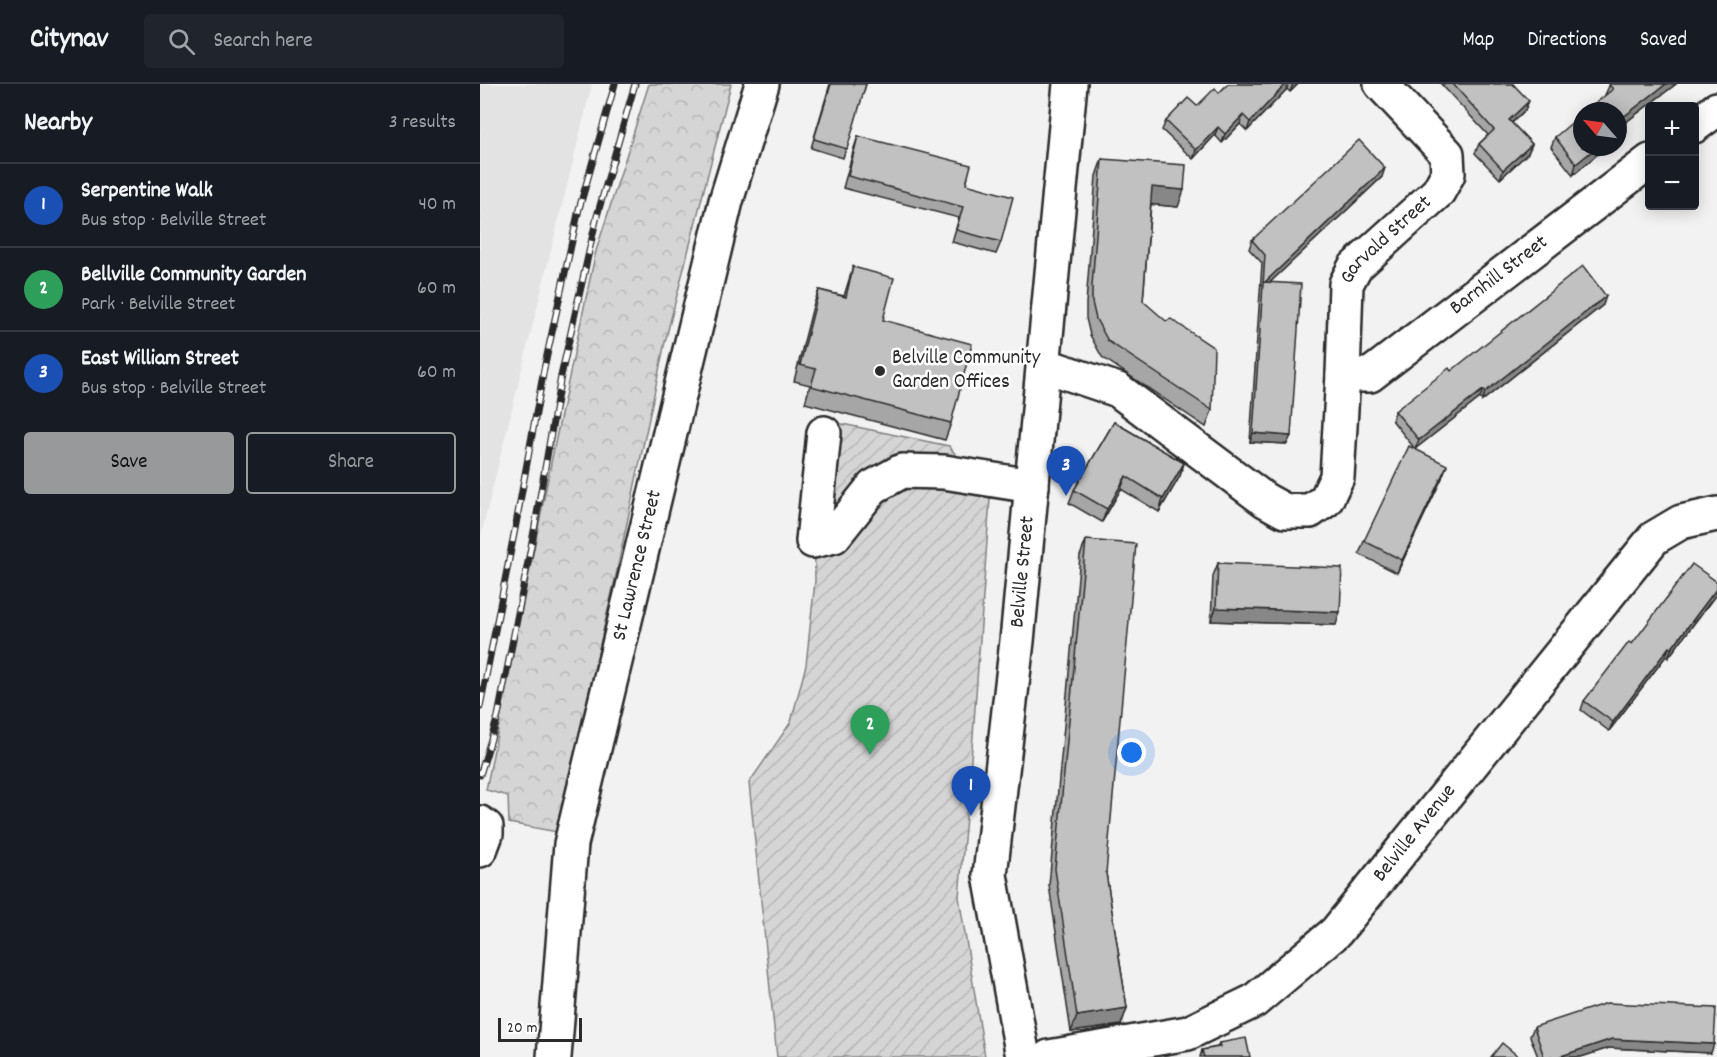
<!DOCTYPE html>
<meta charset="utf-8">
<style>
:root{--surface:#171b24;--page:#20242c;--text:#f1f3f6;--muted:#9ea1a6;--line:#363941;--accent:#98999b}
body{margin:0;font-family:Dekko,sans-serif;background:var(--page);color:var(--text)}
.controls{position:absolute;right:18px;top:18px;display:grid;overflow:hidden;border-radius:6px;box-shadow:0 3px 15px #0003}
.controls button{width:54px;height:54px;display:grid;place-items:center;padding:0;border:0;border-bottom:2px solid var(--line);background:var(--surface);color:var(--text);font:30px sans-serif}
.compass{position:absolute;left:1093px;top:18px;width:54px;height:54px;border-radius:50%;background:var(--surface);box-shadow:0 3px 15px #0003;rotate:298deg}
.scale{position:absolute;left:18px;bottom:15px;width:84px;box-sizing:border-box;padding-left:6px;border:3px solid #2b2b2b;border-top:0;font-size:16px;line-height:21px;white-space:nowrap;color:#2b2b2b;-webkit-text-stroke:4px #fff;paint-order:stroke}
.you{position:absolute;left:652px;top:669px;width:21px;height:21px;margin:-15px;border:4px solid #fff;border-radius:50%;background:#1a73e8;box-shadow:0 0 0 9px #1a73e833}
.badge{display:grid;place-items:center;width:39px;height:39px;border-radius:50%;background:var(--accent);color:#fff;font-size:20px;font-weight:700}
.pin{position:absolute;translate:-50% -50px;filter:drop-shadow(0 2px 3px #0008)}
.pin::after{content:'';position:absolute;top:32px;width:21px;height:18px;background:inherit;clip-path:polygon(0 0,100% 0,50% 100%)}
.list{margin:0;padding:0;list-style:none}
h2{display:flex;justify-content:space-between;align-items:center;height:78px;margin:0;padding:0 24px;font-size:26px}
h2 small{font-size:20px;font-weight:400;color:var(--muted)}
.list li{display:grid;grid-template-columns:39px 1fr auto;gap:18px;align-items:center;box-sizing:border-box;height:84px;padding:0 24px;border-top:2px solid var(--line)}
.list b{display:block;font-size:22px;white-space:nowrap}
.list p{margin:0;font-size:20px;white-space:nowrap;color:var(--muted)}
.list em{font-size:20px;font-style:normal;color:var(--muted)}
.actions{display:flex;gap:12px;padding:18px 24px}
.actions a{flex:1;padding:14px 0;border:2px solid var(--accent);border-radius:6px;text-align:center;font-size:21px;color:var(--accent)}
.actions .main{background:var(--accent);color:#111}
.icon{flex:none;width:33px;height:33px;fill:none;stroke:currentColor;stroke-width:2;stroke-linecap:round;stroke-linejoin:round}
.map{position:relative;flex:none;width:1237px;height:973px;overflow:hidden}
header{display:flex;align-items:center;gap:36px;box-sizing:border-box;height:84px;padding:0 30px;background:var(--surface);border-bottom:2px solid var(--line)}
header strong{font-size:28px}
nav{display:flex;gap:33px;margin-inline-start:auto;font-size:21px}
.search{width:420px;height:54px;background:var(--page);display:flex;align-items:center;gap:15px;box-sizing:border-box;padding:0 21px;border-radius:6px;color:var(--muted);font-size:22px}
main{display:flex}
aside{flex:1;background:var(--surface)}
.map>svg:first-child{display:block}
</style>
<header>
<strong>Citynav</strong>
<div class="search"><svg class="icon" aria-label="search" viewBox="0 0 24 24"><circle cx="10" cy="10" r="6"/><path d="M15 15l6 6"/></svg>Search here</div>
<nav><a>Map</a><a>Directions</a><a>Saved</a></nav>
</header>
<main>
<aside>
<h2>Nearby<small>3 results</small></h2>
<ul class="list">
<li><span class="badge" style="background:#1a4fb4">1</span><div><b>Serpentine Walk</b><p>Bus stop · Belville Street</p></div><em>40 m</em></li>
<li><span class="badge" style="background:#2e9e5b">2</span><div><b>Bellville Community Garden</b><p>Park · Belville Street</p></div><em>60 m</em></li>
<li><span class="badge" style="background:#1a4fb4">3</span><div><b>East William Street</b><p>Bus stop · Belville Street</p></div><em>60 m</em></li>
</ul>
<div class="actions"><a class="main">Save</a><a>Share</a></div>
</aside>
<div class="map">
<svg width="1237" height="973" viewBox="0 0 1237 973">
<defs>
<pattern id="forest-crowns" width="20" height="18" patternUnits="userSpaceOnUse" patternTransform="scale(1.5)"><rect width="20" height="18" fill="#d5d5d5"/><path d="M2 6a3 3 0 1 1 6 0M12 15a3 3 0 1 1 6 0" fill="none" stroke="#b7b7b7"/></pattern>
<pattern id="garden-furrows" width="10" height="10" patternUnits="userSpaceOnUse" patternTransform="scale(1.5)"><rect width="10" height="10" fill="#d5d5d5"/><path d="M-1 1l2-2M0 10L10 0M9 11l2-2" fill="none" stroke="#b7b7b7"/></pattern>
</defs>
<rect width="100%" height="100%" fill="#f2f2f2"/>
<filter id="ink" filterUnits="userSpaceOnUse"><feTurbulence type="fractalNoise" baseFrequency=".0167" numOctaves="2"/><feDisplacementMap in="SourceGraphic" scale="12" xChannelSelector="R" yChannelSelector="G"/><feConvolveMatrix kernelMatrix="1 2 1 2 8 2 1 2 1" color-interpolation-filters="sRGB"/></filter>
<g filter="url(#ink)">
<polygon fill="#e3e3e3" points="0,0 112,0 0,455"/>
<polygon fill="url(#forest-crowns)" stroke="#808080" stroke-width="1.5" points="169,0 251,0 185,258 136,491 77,748 29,739 28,712 6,706 75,359 116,167"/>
<polygon fill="url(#garden-furrows)" stroke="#808080" stroke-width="1.5" points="333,334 469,362 510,415 493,652 479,813 505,973 297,973 269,699 311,638 326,581 335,497"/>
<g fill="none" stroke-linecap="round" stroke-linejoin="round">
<g stroke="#2b2b2b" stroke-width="38">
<g id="street">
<polyline points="1214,42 1237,25"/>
<path id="s1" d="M564 281 638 306 785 416 805 427H830L846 416 857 393 863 291 866 200 875 183 958 108 968 90 967 70 901 0"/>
<path id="s2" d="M863 291H890L1170 77"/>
<polyline points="344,349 333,457 354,452 393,403 422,387 464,388 552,402"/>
<polyline points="0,766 6,750 6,743 0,739"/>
<path id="s3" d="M74 973 91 760 246 117 282 0"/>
<path id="s4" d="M543 973 510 791 537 557 590 0"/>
<path id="s5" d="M569 973 708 949 774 917 856 848 1174 454 1201 438 1237 430"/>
</g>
</g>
<use href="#street" stroke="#fff" stroke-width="33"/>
<g stroke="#2b2b2b" stroke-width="7">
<g id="rail">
<polyline points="0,623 36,440 64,285 99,125 135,0"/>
<polyline points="0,691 18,632 54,447 81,292 117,132 155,0"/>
</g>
</g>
<use href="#rail" stroke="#fff" stroke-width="4.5" stroke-dasharray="14" stroke-linecap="butt"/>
</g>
<g fill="#a6a6a6" stroke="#2b2b2b" stroke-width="1.5">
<polygon points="350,0 386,0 363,74 331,64"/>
<polygon points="748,0 818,0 810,8 807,5 767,47 760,40 742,59 735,51 713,75 682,46 686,37 717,22 739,9"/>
<polygon points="961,0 1033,0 1045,26 1032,39 1052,60 1048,69 1020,95 995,69 999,60 1008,51"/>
<polygon points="1130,0 1196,0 1141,42 1142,43 1138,53 1138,27 1125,11"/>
<polygon points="378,52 486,100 521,158 516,170 472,158 479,134 363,104 374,64"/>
<polygon points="1075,53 1126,63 1093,91 1071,63"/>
<polygon points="622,75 698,123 671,120 663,217 732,326 726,343 622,273 610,251 606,234 606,219 616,92"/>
<polygon points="902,93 790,198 807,360 770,358 782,179 769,165 772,156"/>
<polygon points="373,183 403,236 471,339 465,356 325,319 330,301 314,297 333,222 339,206 364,212"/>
<polygon points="1123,221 1002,317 1000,314 935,365 912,336 915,327 971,287"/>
<polygon points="634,338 704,379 700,392 679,428 641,405 622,438 589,419 594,406"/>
<polygon points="962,394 917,489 879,470 884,457"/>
<polygon points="606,456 626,789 647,924 641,941 591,948 569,801 600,472"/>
<polygon points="738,479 856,541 731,537 733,492"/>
<polygon points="1237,509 1188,574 1186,572 1129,647 1101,626 1104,617 1152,560"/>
<polygon points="1054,943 1231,969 1129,964 1101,973 1058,973 1050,952"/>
<polygon points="739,959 770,973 720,973 722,966 737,963"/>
</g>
<g fill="#878787" stroke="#2b2b2b" stroke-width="1.5">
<polygon points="806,0 808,0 807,5 767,47 770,38"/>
<polygon points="813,0 818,0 810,8"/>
<polygon points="1186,0 1196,0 1138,44 1138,37"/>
<polygon points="1049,17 1045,26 1026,44 1029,36"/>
<polygon points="763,31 760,40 742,59 745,50"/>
<polygon points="738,43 735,51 713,75 716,66"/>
<polygon points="1052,60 1048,69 1020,95 1023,86"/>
<polygon points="1117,63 1126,63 1093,91 1096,80"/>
<polygon points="905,84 902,93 783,205 785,198"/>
<polygon points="672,103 704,106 698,123 666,120"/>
<polygon points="1126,212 1123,221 1002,317 1005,308"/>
<polygon points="1003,306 1000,314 935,365 939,356"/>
<polygon points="773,349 811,352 807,360 770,358"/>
<polygon points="704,379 700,392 679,428 683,415"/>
<polygon points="967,381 962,394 917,489 922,476"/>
<polygon points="646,392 641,405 622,438 627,425"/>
<polygon points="1237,504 1237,509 1188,574 1191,565"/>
<polygon points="736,524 860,528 856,541 731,537"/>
<polygon points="1189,563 1186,572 1129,647 1133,638"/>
<polygon points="647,924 641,941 591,948 597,932"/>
<polygon points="1132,955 1234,960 1231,969 1129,964 1101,973 1078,973"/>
</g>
<g fill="#c1c1c1" stroke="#2b2b2b" stroke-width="1.5">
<polygon points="351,0 386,0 367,65 334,55"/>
<polygon points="748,0 806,0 770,38 763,31 745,50 738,43 716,66 686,37 708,14 717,22 735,4 739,9"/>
<polygon points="973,0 1033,0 1049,17 1029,36 1052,60 1023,86 999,60 1014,46"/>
<polygon points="1130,0 1186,0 1138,37 1138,27 1106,27 1133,5 1129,1"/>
<polygon points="1102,30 1102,63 1117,63 1096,80 1075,53"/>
<polygon points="1138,39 1142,43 1138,46"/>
<polygon points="378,52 491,81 486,100 533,113 521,158 476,146 483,123 368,92"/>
<polygon points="879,56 905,84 785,198 821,200 811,352 773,349 785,171 772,156"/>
<polygon points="622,75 706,81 704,106 672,103 663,217 686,237 691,235 734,264 732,326 628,257 616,235 612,218 612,202"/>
<polygon points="1103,182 1126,212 1005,308 1003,306 939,356 915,327 969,284 971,287"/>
<polygon points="373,183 414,194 403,236 492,260 471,339 331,302 336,285 320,281 339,206 366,213"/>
<polygon points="634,338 704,379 683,415 646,392 627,425 594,406"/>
<polygon points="929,362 967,381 922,476 884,457"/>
<polygon points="606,456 656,460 626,789 647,924 597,932 575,785"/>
<polygon points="738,479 862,484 860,528 736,524"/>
<polygon points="1212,480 1237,498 1237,504 1191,565 1189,563 1133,638 1104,617 1149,558 1152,560"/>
<polygon points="1127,919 1236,924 1234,960 1132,955 1078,973 1064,973 1054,943"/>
<polygon points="766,954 770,973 724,973 722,966 740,963 739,959"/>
<polygon points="1022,959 1039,973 1011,973"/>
</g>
</g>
<circle fill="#2b2b2b" stroke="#fff" stroke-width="2" cx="400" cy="287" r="6"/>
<g text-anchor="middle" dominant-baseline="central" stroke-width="5" stroke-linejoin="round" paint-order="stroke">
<g font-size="21" fill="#2b2b2b" stroke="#fff">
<text stroke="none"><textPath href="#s1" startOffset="608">Garvald Street</textPath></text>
<text stroke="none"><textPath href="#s2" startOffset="190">Barnhill Street</textPath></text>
<text stroke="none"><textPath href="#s3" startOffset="500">St Lawrence Street</textPath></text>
<text stroke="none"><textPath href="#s4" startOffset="490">Belville Street</textPath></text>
<text stroke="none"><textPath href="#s5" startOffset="448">Belville Avenue</textPath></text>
</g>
<g font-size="21" fill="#2b2b2b" stroke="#fff" text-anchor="start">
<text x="412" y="275">Belville Community<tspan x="412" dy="24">Garden Offices</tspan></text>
</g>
</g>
</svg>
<div class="controls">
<button>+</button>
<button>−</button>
</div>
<svg class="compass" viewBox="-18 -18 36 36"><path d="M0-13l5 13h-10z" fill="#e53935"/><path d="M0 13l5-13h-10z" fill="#9ea1a6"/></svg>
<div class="scale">20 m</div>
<div class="you"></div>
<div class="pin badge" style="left:491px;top:732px;background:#1a4fb4">1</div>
<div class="pin badge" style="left:390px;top:671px;background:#2e9e5b">2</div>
<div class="pin badge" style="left:586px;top:412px;background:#1a4fb4">3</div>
</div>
</main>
